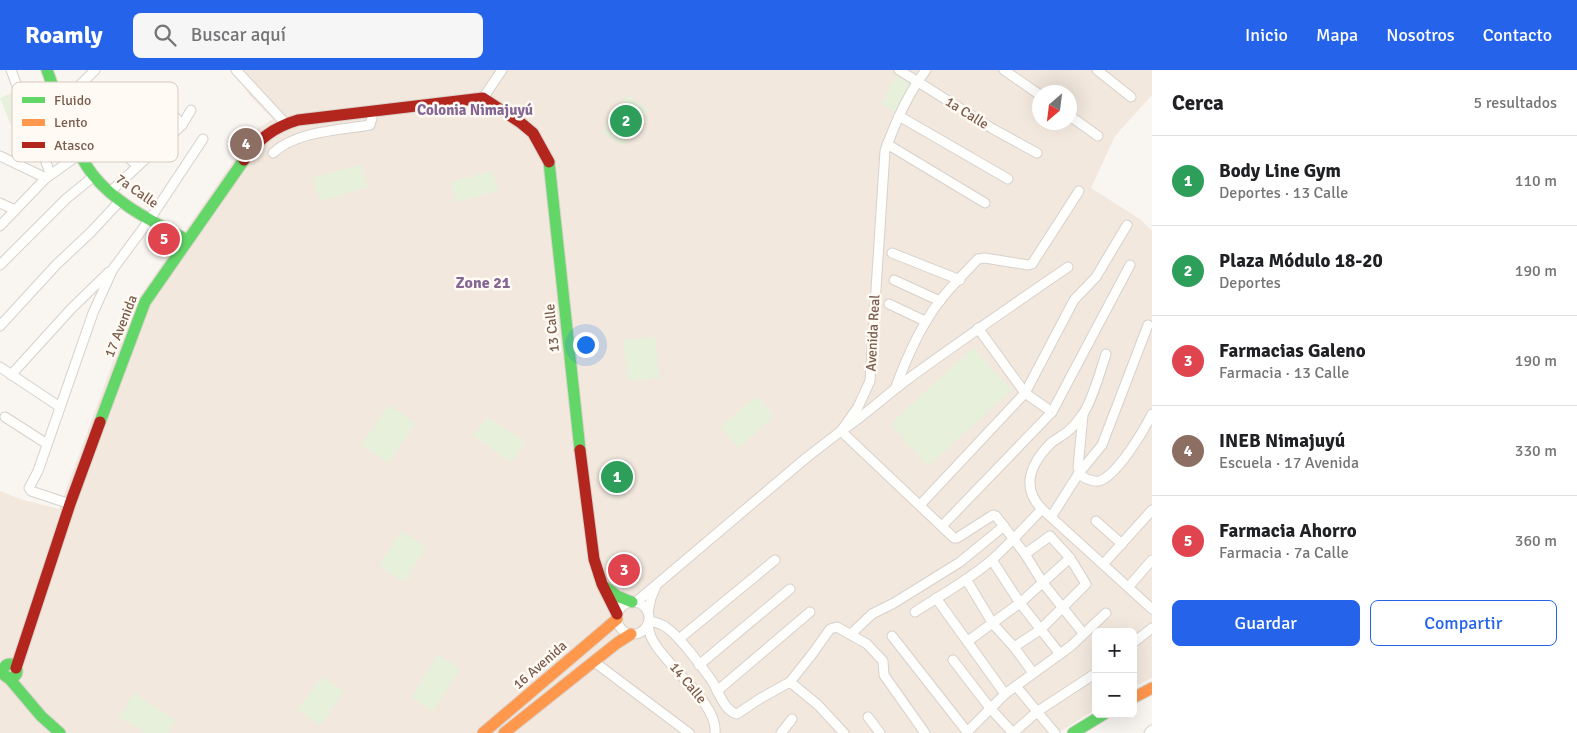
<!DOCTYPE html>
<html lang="es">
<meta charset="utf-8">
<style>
:root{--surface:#fff;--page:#f6f6f6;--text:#202124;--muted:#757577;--line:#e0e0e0;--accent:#2563eb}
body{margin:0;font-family:Signika,sans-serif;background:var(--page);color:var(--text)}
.controls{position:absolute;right:15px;bottom:15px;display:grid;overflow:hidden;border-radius:8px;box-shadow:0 5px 20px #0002}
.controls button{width:45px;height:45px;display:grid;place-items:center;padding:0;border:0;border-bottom:1px solid var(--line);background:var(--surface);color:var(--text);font:25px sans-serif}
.compass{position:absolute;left:1032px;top:15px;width:45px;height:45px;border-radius:50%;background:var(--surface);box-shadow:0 5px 20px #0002;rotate:208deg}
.you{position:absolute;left:585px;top:274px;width:18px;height:18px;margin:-12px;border:4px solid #fff;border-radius:50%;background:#1a73e8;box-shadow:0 0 0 8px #1a73e833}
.badge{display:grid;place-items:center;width:32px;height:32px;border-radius:50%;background:var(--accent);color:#fff;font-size:16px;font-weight:700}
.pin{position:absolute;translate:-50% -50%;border:2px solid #fff;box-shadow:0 1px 5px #0006}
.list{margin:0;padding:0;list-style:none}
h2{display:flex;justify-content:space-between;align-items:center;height:65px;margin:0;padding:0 20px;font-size:21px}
h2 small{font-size:16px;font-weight:400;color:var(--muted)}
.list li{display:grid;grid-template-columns:32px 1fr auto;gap:15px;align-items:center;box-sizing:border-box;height:90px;padding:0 20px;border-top:1px solid var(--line)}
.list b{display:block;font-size:19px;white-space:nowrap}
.list p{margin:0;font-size:16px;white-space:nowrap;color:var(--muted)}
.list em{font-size:16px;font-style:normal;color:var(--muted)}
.actions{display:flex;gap:10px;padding:15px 20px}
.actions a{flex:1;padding:11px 0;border:1px solid var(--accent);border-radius:8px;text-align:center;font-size:18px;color:var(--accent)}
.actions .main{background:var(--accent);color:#fff}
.icon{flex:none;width:28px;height:28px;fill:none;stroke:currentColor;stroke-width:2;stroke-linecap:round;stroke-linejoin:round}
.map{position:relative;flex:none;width:1152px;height:663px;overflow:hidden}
header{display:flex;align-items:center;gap:30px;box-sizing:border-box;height:70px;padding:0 25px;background:var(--accent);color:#fff}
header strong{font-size:24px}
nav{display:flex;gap:28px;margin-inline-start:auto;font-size:18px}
.search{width:350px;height:45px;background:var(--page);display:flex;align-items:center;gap:12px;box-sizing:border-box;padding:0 18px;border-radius:8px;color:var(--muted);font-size:19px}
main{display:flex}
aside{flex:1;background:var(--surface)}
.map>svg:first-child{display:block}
</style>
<header>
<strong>Roamly</strong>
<div class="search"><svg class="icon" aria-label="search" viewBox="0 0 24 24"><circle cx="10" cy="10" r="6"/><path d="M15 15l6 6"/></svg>Buscar aquí</div>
<nav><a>Inicio</a><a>Mapa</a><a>Nosotros</a><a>Contacto</a></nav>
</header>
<main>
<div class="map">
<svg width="1152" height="663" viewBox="0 0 1152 663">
<rect width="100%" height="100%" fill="#f9f5f0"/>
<path fill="#f2e8de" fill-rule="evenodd" d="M232 0H1152V25L1115 66 1091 118 1140 149 1152 161V608L1133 617V562H1096V639L1058 663H0V421L23 430 59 439 117 281 140 226 255 60 273 49 250 26ZM1040 22H1070V52H1040Z"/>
<g fill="#e7f0db">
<polygon points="896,6 912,15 896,43 881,34"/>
<polygon points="16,21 30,52 13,60 0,28"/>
<polygon points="628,25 649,40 623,76 602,62"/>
<polygon points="361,94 368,117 320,131 313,108"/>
<polygon points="492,101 498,121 456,132 451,112"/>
<polygon points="655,267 659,308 628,311 623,270"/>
<polygon points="973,278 1012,320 928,396 890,354"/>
<polygon points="757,326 775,346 738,378 720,357"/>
<polygon points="389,335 416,353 388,393 361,375"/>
<polygon points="487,347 525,372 511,392 474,366"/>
<polygon points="401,461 426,477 404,512 379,496"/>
<polygon points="438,585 460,599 433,642 411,627"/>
<polygon points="322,606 344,622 320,656 298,640"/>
<polygon points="134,623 176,650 168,663 145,663 119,647"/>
</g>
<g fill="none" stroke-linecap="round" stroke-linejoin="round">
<g stroke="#d7d1cb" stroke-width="11">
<g id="street">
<polyline points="11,0 50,103"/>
<polyline points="236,0 285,53"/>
<polyline points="899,0 993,59 1037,83"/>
<polyline points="1004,0 1040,25"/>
<polyline points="1097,0 1131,27"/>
<polyline points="151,19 182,55"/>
<polyline points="483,28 502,0"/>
<polyline points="60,35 95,0"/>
<polyline points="135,46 163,74"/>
<polyline points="899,46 1008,109"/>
<polyline points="1070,46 1098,66"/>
<polyline points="105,67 138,96"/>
<polyline points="887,74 985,133"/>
<path d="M273 83C296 61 340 60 370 55L372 48 371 42"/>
<polyline points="0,86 46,108"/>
<polyline points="110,122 182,55 191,40"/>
<polyline points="0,133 15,140"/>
<polyline points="0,156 46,108 80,84"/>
<polyline points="892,183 960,210"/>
<polyline points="0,195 66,129 94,106"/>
<path d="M1068 197C1014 234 960 271 908 309 885 326 864 346 841 361L954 468H957L993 445 996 446 1025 484 1043 513 1083 563"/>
<polyline points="894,210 940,231"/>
<polyline points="889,234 925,251"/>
<polyline points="0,256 56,195 91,162 120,131"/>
<polyline points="978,258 1025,323 1052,342"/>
<path d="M1106 284C1101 299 1091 335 1082 345 1078 351 1072 358 1067 362 1062 366 1056 369 1051 373 1031 393 1020 417 1042 439L1152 539"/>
<polyline points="0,297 60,337"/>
<polyline points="11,305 71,239 109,202"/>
<path d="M895 319C906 289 919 258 939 232 950 217 965 203 978 189L985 188 1028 195 1032 194 1079 121"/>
<path d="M1083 345 1078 397C1079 404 1082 407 1087 409 1091 410 1095 412 1099 411 1117 406 1144 360 1152 344"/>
<polyline points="5,347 47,374"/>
<polyline points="70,434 31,421 29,418 38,401 93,243 113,199 150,149 203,69"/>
<polyline points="920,435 1025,323 1074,230 1096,207 1127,155"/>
<polyline points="1053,444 1079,403 1102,375 1148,255"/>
<polyline points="1096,451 1122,474"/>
<polyline points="942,456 1052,342 1130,195"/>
<polyline points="992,490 1020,533 1060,584"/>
<polyline points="1106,491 1152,440"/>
<polyline points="966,509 993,554 1014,577 1033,603"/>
<polyline points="1131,514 1152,490"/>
<polyline points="936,528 1005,624"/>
<circle cx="633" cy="548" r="16"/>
<path d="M636 532 806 388 841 361 858 337 870 311 885 81C895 53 908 23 926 0"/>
<polyline points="648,542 651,528 656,516"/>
<path d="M915 542C941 525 969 510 993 489 1010 473 1026 456 1042 439"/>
<path d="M649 551C656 552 662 554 667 558 679 566 703 598 712 611 719 622 724 641 737 644L761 628 790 612 813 583 830 559 837 557 867 574 883 591 884 605 925 663"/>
<path d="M649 553C642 581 719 627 715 663"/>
<polyline points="851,564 872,544 894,533 960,492 1004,456"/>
<polyline points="892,566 968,663"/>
<polyline points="679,569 775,490"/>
<polyline points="968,571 1020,533 1070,488"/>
<polyline points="1133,573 1152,558"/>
<polyline points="1014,577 1040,560 1086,514 1070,488 1050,466 1025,484"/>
<polyline points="953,590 990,638 1013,663"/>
<polyline points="593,591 689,663"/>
<polyline points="699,595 790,519"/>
<polyline points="0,597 4,597"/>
<polyline points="790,612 818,635 844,663"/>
<polyline points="1016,616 1055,663"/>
<polyline points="717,621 810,542"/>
<polyline points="868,647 880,663"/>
<polyline points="781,663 792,649"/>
<polyline points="966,663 1005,624 1071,576 1106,543"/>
<polyline points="1013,663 1038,641 1096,603"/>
<polyline points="1149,663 1152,660"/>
</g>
</g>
<g stroke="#d9d2cb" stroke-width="13">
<g id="fast">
<path d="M47 0C60 35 70 75 93 105 117 135 154 152 187 170"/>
<polyline points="549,92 580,380"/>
<polyline points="100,352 145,232 244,90"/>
<polyline points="605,517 617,526 632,532"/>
<circle cx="10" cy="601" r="7"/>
<polyline points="8,607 41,646 60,663"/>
<polyline points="1073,663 1104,644"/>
</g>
</g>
<g stroke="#d9d2cb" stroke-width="13">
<g id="slow">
<polyline points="1133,628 1152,618"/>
<polyline points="483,663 617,549"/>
<polyline points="504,663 617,573 631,564"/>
</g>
</g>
<g stroke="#d9d2cb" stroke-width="13">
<g id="jam">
<path d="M244 90C258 69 274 57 298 50L483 28 521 53 533 63 549 92"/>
<polyline points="580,380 594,489 602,514 617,544"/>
<polyline points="16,598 70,434 100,352"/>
</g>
</g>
<use href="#street" stroke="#fefefd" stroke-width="9"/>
<use href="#fast" stroke="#63d668" stroke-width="11"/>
<use href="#slow" stroke="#ff974d" stroke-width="11"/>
<use href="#jam" stroke="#b3261e" stroke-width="11"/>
</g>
<g text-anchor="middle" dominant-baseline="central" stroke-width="5" stroke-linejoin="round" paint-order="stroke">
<g font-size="14" fill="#7a5c4d" stroke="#fffaf3">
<text transform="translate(967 43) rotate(32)">1a Calle</text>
<text transform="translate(137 121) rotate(35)">7a Calle</text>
<text transform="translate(121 256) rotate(-68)">17 Avenida</text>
<text transform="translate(552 258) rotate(-96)">13 Calle</text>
<text transform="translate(873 263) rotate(-87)">Avenida Real</text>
<text transform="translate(540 595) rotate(-41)">16 Avenida</text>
<text transform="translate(688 613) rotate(50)">14 Calle</text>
</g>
<g font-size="15" font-weight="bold" fill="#846695" stroke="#fffaf3">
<text x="475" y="40">Colonia Nimajuyú</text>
</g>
<g font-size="16" font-weight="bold" fill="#846695" stroke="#fffaf3">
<text x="483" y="213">Zone 21</text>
</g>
</g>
<rect x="12" y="12" width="166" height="80" rx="8" fill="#fffaf3" stroke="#d7cbc1" stroke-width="1"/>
<rect x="22" y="27" width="23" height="6" fill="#63d668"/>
<rect x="22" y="49" width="23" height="7" fill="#ff974d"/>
<rect x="22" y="72" width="23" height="6" fill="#b3261e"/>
<g font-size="14" fill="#7a5c4d">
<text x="54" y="35">Fluido</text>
<text x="54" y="57">Lento</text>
<text x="54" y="80">Atasco</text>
</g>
</svg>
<div class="controls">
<button>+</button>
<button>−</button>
</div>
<svg class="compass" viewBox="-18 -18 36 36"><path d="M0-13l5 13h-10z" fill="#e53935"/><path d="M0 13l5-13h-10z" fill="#757577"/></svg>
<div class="you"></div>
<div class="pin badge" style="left:617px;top:407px;background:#2e9e5b">1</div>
<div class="pin badge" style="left:626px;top:51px;background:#2e9e5b">2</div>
<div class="pin badge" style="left:624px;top:500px;background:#e0444e">3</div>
<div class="pin badge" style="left:246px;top:74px;background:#8d6e63">4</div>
<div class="pin badge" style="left:164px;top:169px;background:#e0444e">5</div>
</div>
<aside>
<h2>Cerca<small>5 resultados</small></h2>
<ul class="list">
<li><span class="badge" style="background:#2e9e5b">1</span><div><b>Body Line Gym</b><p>Deportes · 13 Calle</p></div><em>110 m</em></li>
<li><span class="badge" style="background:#2e9e5b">2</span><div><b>Plaza Módulo 18-20</b><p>Deportes</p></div><em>190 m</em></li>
<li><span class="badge" style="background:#e0444e">3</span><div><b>Farmacias Galeno</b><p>Farmacia · 13 Calle</p></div><em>190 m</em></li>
<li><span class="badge" style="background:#8d6e63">4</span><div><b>INEB Nimajuyú</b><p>Escuela · 17 Avenida</p></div><em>330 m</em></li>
<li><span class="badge" style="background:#e0444e">5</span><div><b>Farmacia Ahorro</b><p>Farmacia · 7a Calle</p></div><em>360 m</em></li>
</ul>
<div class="actions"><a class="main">Guardar</a><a>Compartir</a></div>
</aside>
</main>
